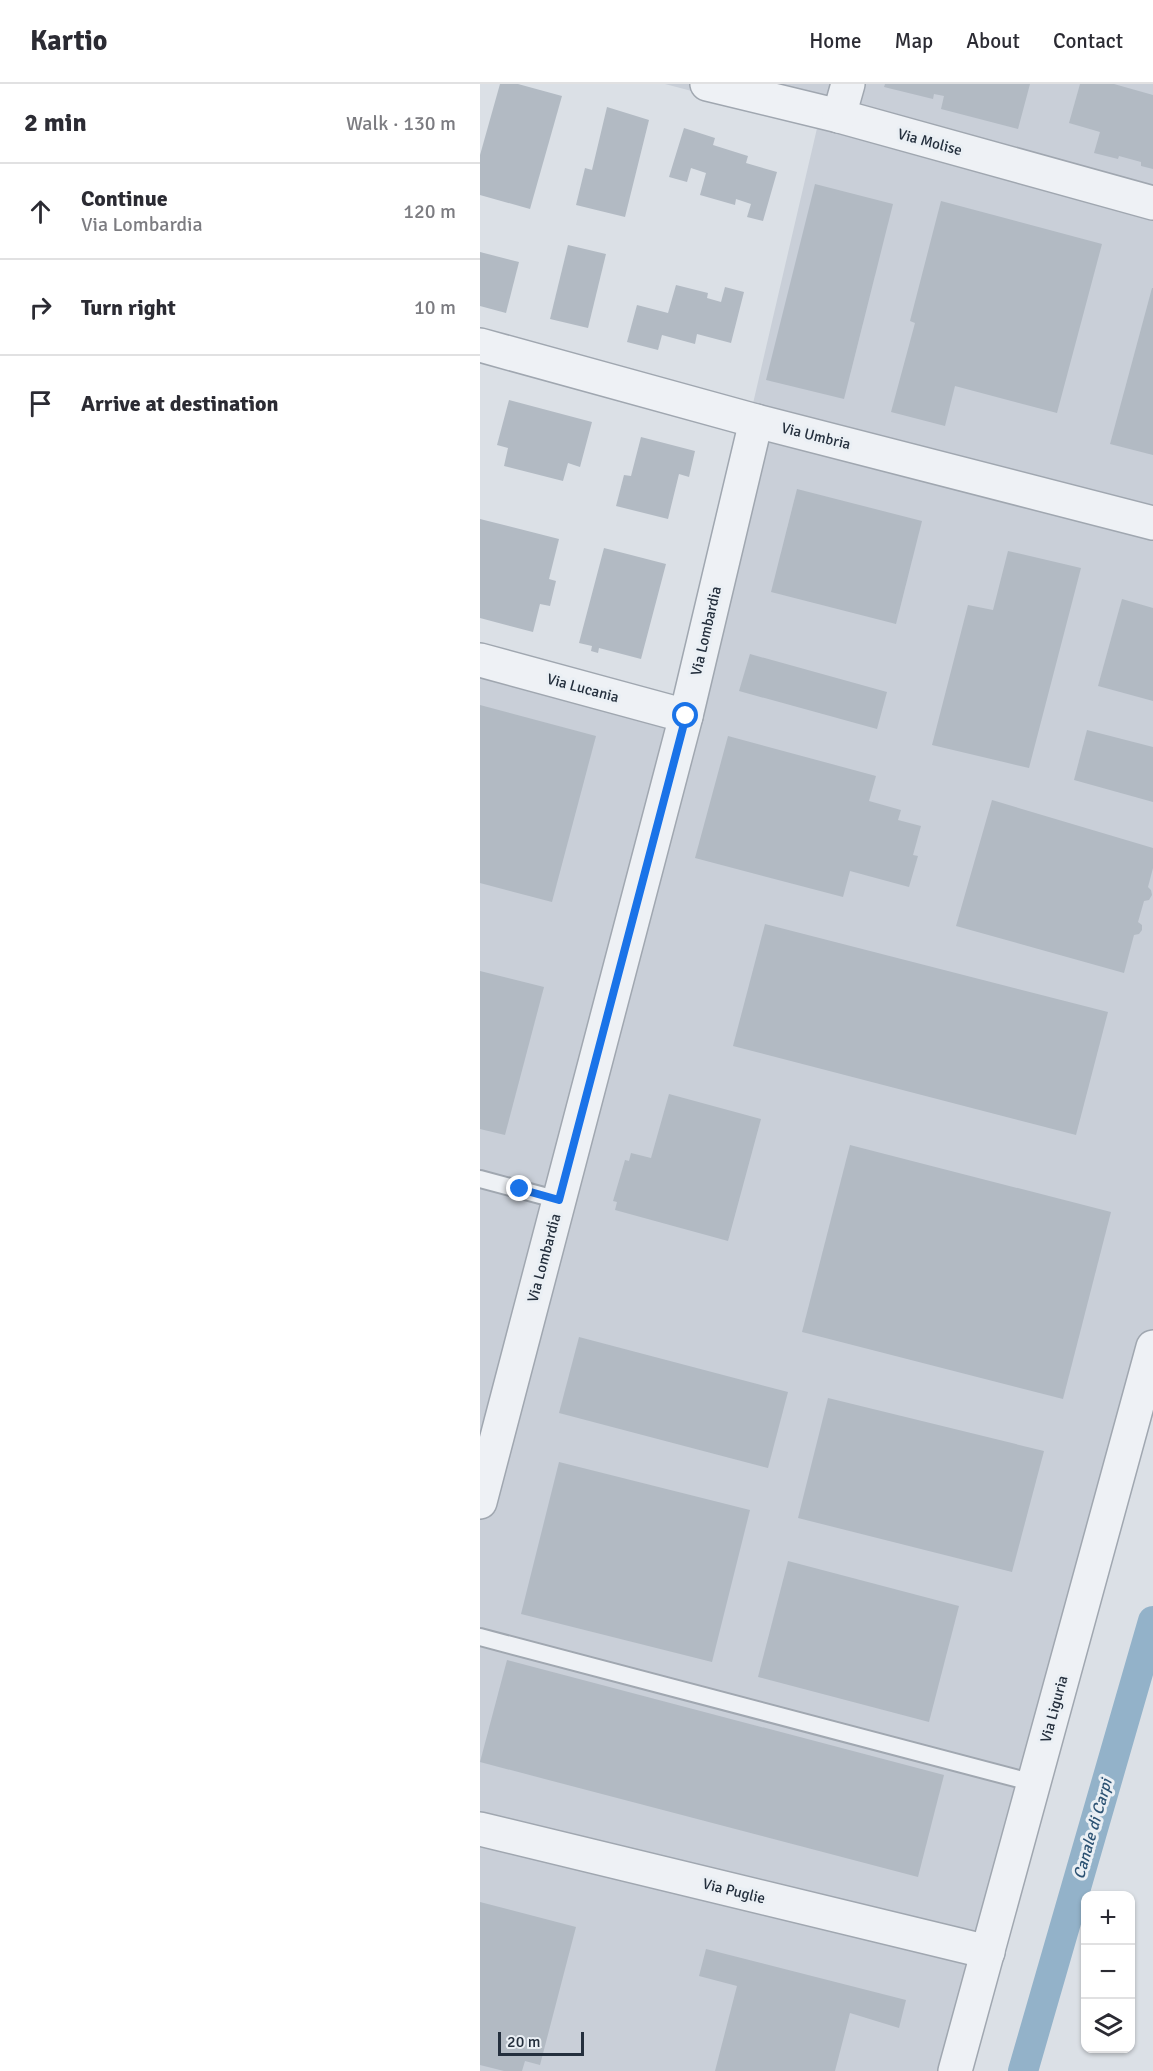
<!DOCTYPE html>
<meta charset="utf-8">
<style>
:root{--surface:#fff;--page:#f7f7f7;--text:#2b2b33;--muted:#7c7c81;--line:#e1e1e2}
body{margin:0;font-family:Signika,sans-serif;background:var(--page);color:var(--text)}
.controls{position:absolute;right:18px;bottom:18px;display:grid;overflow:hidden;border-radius:12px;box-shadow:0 2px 4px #0004}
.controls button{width:54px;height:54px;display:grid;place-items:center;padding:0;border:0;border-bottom:2px solid var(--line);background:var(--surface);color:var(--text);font:30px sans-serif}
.scale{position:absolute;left:18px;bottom:15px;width:86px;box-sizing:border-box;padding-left:6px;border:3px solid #242f3d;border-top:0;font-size:16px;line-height:21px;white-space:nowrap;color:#242f3d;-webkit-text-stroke:4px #eaeff4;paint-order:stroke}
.stop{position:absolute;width:18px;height:18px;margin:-14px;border:4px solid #1a73e8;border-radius:50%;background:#fff}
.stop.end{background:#1a73e8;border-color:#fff;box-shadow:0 2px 6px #0008}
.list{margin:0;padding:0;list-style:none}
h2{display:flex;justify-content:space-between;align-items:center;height:78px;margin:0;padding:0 24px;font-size:26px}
h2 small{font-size:20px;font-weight:400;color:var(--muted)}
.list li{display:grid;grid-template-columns:39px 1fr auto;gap:18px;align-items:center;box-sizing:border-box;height:96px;padding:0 24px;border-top:2px solid var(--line)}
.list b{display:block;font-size:22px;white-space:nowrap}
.list p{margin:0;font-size:20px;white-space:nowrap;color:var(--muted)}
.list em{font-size:20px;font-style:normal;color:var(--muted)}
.icon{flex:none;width:33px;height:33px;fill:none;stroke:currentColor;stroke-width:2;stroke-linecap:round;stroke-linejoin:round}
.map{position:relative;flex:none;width:673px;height:1987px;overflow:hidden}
header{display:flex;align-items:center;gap:36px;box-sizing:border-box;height:84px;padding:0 30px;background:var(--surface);border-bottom:2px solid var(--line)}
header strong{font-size:28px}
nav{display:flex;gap:33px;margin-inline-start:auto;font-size:21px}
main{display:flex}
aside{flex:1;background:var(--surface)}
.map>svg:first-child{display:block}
</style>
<header>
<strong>Kartio</strong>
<nav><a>Home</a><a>Map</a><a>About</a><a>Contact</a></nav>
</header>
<main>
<aside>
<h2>2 min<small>Walk · 130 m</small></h2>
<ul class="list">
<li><svg class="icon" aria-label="ahead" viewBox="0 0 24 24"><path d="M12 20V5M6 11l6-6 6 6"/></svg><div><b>Continue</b><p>Via Lombardia</p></div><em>120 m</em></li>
<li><svg class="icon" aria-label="right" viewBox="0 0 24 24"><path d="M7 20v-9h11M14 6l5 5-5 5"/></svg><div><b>Turn right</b></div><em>10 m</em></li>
<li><svg class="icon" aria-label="arrive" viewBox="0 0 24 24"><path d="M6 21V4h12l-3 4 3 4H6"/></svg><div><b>Arrive at destination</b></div></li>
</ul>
</aside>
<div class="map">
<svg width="673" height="1987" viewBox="0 0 673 1987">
<rect width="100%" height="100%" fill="#dbe0e6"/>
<polygon fill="#c9cfd8" points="185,0 673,0 673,1300 484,1987 0,1987 0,577 201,629 338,40"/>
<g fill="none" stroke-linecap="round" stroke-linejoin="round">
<polyline stroke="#93b2c9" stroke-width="30" points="543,1987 673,1537"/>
</g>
<g fill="#b2bac3">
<polygon points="20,0 38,0 82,12 50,125 0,111 0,71"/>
<polygon points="405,0 550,0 538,45 461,25 464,12 454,10 453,15 404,3"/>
<polygon points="600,0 634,0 673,11 673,85 661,82 661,78 639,72 638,75 614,69 620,48 589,39"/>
<polygon points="127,23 169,36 145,133 96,121 105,84 112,86"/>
<polygon points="204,44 235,54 233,61 268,72 266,79 297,88 283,137 267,133 271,120 256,115 255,121 220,111 226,89 211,84 207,98 189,93"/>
<polygon points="335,100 413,120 364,315 286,296"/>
<polygon points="461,117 622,160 577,329 475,302 465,342 411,328 435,239 430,237"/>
<polygon points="88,161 126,170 108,244 70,235"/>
<polygon points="0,168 39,178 26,229 0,222"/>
<polygon points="196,201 228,209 227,214 241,218 245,203 264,208 251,259 217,250 215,260 182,251 178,266 147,258 157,221 188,229"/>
<polygon points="672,204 673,204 673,371 630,360"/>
<polygon points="29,316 112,338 100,383 88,379 83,397 24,382 28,364 17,361"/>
<polygon points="161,353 215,367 209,393 199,390 188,435 136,422 144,391 151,392"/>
<polygon points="317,405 442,437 416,540 291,508"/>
<polygon points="0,435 79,455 69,495 76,497 70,522 60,520 53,548 0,534"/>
<polygon points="124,464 186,480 161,575 119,564 118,569 111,567 112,562 99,559"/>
<polygon points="528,467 601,484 549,684 452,661 488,521 513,526"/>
<polygon points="642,515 673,524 673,617 618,602"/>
<polygon points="270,570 407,608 397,645 259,607"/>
<polygon points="0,621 116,652 72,818 0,799"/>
<polygon points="607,646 673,663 673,718 594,696"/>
<polygon points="248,652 396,692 389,717 421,726 418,736 441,742 433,771 438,772 429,803 370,787 363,813 215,774"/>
<polygon points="512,716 673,764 673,784 668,803 671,806 672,811 669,816 664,817 658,838 662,841 662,846 659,850 654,851 644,889 476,842"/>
<polygon points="285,840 628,928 596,1051 253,962"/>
<polygon points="0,887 64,903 25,1051 0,1045"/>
<polygon points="189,1010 281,1035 248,1157 135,1126 137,1118 133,1117 145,1076 149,1077 151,1069 171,1074"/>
<polygon points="370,1061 631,1128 583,1315 322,1248"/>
<polygon points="99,1253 308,1308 288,1384 79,1329"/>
<polygon points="348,1314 564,1367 532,1488 318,1434"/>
<polygon points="79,1378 270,1426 232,1578 41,1530"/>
<polygon points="308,1477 479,1522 449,1638 278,1593"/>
<polygon points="27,1576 464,1691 438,1793 0,1678"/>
<polygon points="0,1818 96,1843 60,1981 45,1977 42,1987 24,1987 0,1981"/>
<polygon points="226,1865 426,1916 419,1944 370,1929 355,1987 235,1987 257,1902 219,1892"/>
</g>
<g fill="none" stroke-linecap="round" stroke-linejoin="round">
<g stroke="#a0a7b0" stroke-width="20">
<g id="service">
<polyline points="0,1095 79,1116"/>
<polyline points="0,1553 554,1699"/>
</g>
</g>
<g stroke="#a0a7b0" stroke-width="36">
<g id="minor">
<polyline points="227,0 359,32 673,119"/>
<polyline points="359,32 368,0"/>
<polyline points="0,261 276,337 673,439"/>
<polyline points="0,576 206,632"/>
<polyline points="0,1418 206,632 276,337"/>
<polyline points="0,1745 508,1868"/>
<polyline points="475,1987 673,1263"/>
</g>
</g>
<use href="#service" stroke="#eef1f5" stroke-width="16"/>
<use href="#minor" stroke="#eef1f5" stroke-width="33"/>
</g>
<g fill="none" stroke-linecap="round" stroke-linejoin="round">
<polyline stroke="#1a73e8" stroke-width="8" points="40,1105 79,1116 206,632"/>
</g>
<g text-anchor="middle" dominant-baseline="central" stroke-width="6" stroke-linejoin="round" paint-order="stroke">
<g font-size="15" fill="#242f3d" stroke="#eaeff4">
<text transform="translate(450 58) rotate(15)">Via Molise</text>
<text transform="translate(336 352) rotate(14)">Via Umbria</text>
<text transform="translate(226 547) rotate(-77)">Via Lombardia</text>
<text transform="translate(103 604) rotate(15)">Via Lucania</text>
<text transform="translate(64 1174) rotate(-75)">Via Lombardia</text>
<text transform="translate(574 1625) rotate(-75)">Via Liguria</text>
<text transform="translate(254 1807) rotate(14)">Via Puglie</text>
</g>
<g font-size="16" font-style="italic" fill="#2c5273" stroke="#eaeff4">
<text transform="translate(613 1745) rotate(-74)">Canale di Carpi</text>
</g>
</g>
</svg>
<div class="controls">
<button>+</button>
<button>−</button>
<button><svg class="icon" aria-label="layers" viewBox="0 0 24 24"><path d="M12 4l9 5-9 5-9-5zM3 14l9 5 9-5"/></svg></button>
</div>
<div class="scale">20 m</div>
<div class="stop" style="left:206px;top:632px"></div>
<div class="stop end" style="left:40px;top:1105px"></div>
</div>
</main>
